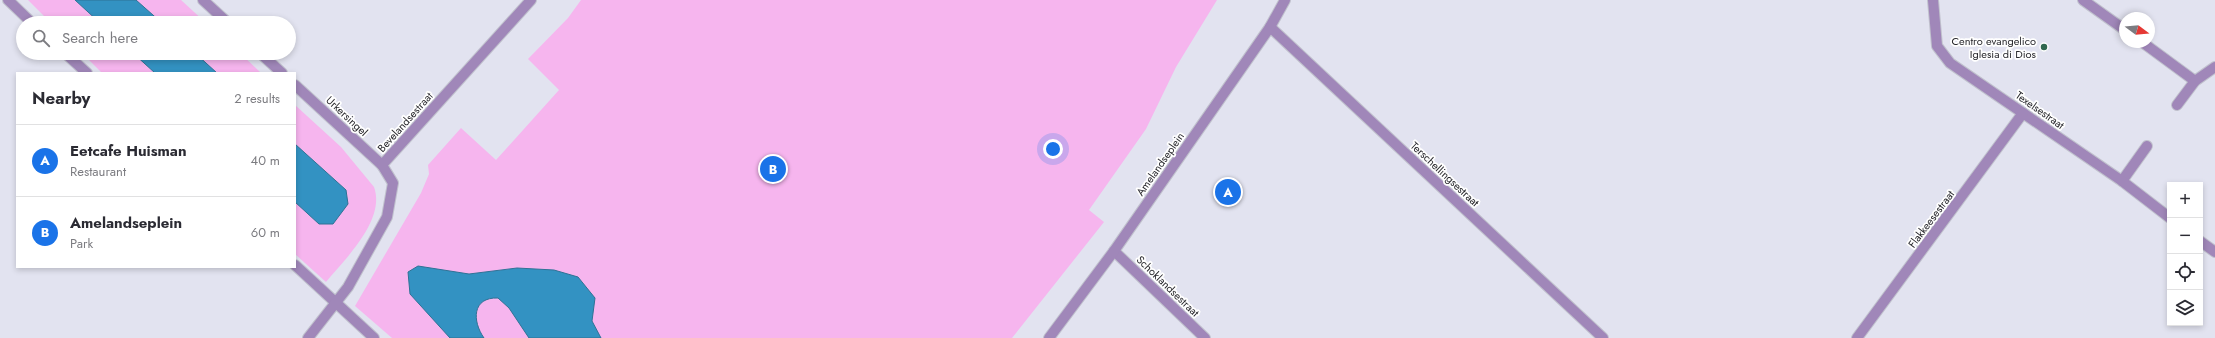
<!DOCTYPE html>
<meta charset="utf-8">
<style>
:root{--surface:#fff;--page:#f2f2f3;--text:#2b2b33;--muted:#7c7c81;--line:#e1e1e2;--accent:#1a73e8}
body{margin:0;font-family:Jost,sans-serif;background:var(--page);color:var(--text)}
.controls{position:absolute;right:12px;bottom:12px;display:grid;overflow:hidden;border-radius:0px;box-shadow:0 2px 6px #0003}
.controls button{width:36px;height:36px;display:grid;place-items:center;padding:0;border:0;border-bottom:1px solid var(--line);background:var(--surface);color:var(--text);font:20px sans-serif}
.compass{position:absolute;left:2119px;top:12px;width:36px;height:36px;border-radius:50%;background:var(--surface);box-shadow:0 2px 6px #0003;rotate:106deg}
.you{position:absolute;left:1053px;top:149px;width:14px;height:14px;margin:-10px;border:3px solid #fff;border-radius:50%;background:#1a73e8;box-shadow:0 0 0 6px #1a73e833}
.badge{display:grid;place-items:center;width:26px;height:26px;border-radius:50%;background:var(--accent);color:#fff;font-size:13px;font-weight:700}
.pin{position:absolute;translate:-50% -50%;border:2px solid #fff;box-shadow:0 1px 4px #0006}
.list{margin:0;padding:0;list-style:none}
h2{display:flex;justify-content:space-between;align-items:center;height:52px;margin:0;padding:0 16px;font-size:17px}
h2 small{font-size:13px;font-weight:400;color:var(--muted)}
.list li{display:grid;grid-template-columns:26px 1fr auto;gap:12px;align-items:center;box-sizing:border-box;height:72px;padding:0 16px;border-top:1px solid var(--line)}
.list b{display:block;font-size:15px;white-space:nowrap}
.list p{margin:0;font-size:13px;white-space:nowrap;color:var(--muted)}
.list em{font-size:13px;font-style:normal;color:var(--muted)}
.icon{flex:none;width:22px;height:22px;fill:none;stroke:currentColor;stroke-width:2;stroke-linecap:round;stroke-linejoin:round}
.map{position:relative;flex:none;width:2215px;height:338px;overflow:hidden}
.search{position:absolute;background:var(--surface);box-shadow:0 2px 6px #0003;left:16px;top:16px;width:280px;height:44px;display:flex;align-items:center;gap:10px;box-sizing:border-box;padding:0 14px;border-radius:22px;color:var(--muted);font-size:15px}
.panel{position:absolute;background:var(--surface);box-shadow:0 2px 6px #0003;left:16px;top:72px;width:280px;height:196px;border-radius:0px}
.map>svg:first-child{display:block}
</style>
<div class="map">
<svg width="2215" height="338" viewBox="0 0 2215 338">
<rect width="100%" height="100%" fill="#e2e3f0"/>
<g fill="#f6b5ee">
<polygon points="28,0 75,0 100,23 51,23"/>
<polygon points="136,0 181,0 206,23 162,23"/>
<polygon points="581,0 1217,0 1176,67 1146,129 1089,210 1104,222 1012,338 392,338 355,306 421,193 429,174 428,165 461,128 496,160 559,90 528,59 568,18"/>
<polygon points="82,53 133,53 155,73 102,73"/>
<polygon points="195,53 240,53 261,73 217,73"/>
<path d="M295 105 341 147 374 187C386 220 345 259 326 282L295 254V202L319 224 346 190 295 144Z"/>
</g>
<g fill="#3392c2" stroke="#2f7295">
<polygon points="75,0 136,0 162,23 100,23"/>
<polygon points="133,53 195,53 217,73 155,73"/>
<polygon points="295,144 346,190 348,204 333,224 319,224 295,202"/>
<path d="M418 266 469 274 517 268 554 270 578 277 595 298 592 321 601 338H529L509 308 498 298C472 297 472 321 484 338H450L410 294 408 272Z"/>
</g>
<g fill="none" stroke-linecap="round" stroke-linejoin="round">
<g stroke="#c0c1cd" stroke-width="12">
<g id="service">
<polyline points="2083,0 2125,30"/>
<polyline points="2142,42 2195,81"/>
<polyline points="2177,105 2195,81 2215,67"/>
<polyline points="2122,181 2147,146"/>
</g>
</g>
<g stroke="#c0c1cd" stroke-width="12">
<g id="minor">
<polyline points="8,0 32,23"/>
<polyline points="203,0 228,23"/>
<polyline points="1933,0 1937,46 1950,63 2122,181 2170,218"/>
<polyline points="1270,27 1603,338"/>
<polyline points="65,53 87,73"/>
<polyline points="260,53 282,73"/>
<polyline points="295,85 382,165"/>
<polyline points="2200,241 2215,252"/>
<polyline points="1114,251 1205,338"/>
<polyline points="295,265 374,338"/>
<polyline points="308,338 348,287 387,217 393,183 382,165 531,0"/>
<polyline points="1049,338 1114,251 1270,27 1285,0"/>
<polyline points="1857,338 2023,113"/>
</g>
</g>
<use href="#service" stroke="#a087b9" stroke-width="10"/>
<use href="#minor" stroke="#a087b9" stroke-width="10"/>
</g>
<circle fill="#30684f" stroke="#fff" stroke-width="1.5" cx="2044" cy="47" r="4"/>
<g text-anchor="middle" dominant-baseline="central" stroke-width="3.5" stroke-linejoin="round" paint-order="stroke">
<g font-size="11" fill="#27272c" stroke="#fff" text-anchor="end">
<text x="2036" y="41">Centro evangelico<tspan x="2036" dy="13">Iglesia di Dios</tspan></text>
</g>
<g font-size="11" fill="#27272c" stroke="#fff">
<text transform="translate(2040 110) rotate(35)">Texelsestraat</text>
<text transform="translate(347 116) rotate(43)">Urkersingel</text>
<text transform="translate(405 122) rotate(-48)">Bevelandsestraat</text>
<text transform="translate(1160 164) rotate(-55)">Amelandseplein</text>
<text transform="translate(1445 174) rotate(43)">Terschellingsestraat</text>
<text transform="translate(1931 219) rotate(-53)">Flakkeesestraat</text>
<text transform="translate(1168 286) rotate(44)">Schoklandsestraat</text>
</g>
</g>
</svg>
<div class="controls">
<button>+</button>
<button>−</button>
<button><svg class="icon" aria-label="locate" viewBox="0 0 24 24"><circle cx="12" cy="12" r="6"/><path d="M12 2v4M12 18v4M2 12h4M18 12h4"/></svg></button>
<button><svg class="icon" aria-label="layers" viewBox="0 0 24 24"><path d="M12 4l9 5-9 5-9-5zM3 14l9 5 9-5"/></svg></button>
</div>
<svg class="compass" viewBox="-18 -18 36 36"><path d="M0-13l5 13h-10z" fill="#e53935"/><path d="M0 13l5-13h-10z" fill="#7c7c81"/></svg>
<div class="you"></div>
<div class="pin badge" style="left:1228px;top:192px">A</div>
<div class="pin badge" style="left:773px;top:169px">B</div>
<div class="search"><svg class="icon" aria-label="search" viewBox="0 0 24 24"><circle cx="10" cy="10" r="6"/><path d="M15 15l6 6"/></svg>Search here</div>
<section class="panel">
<h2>Nearby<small>2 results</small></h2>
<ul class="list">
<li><span class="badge">A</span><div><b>Eetcafe Huisman</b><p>Restaurant</p></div><em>40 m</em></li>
<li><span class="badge">B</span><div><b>Amelandseplein</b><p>Park</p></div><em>60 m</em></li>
</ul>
</section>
</div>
